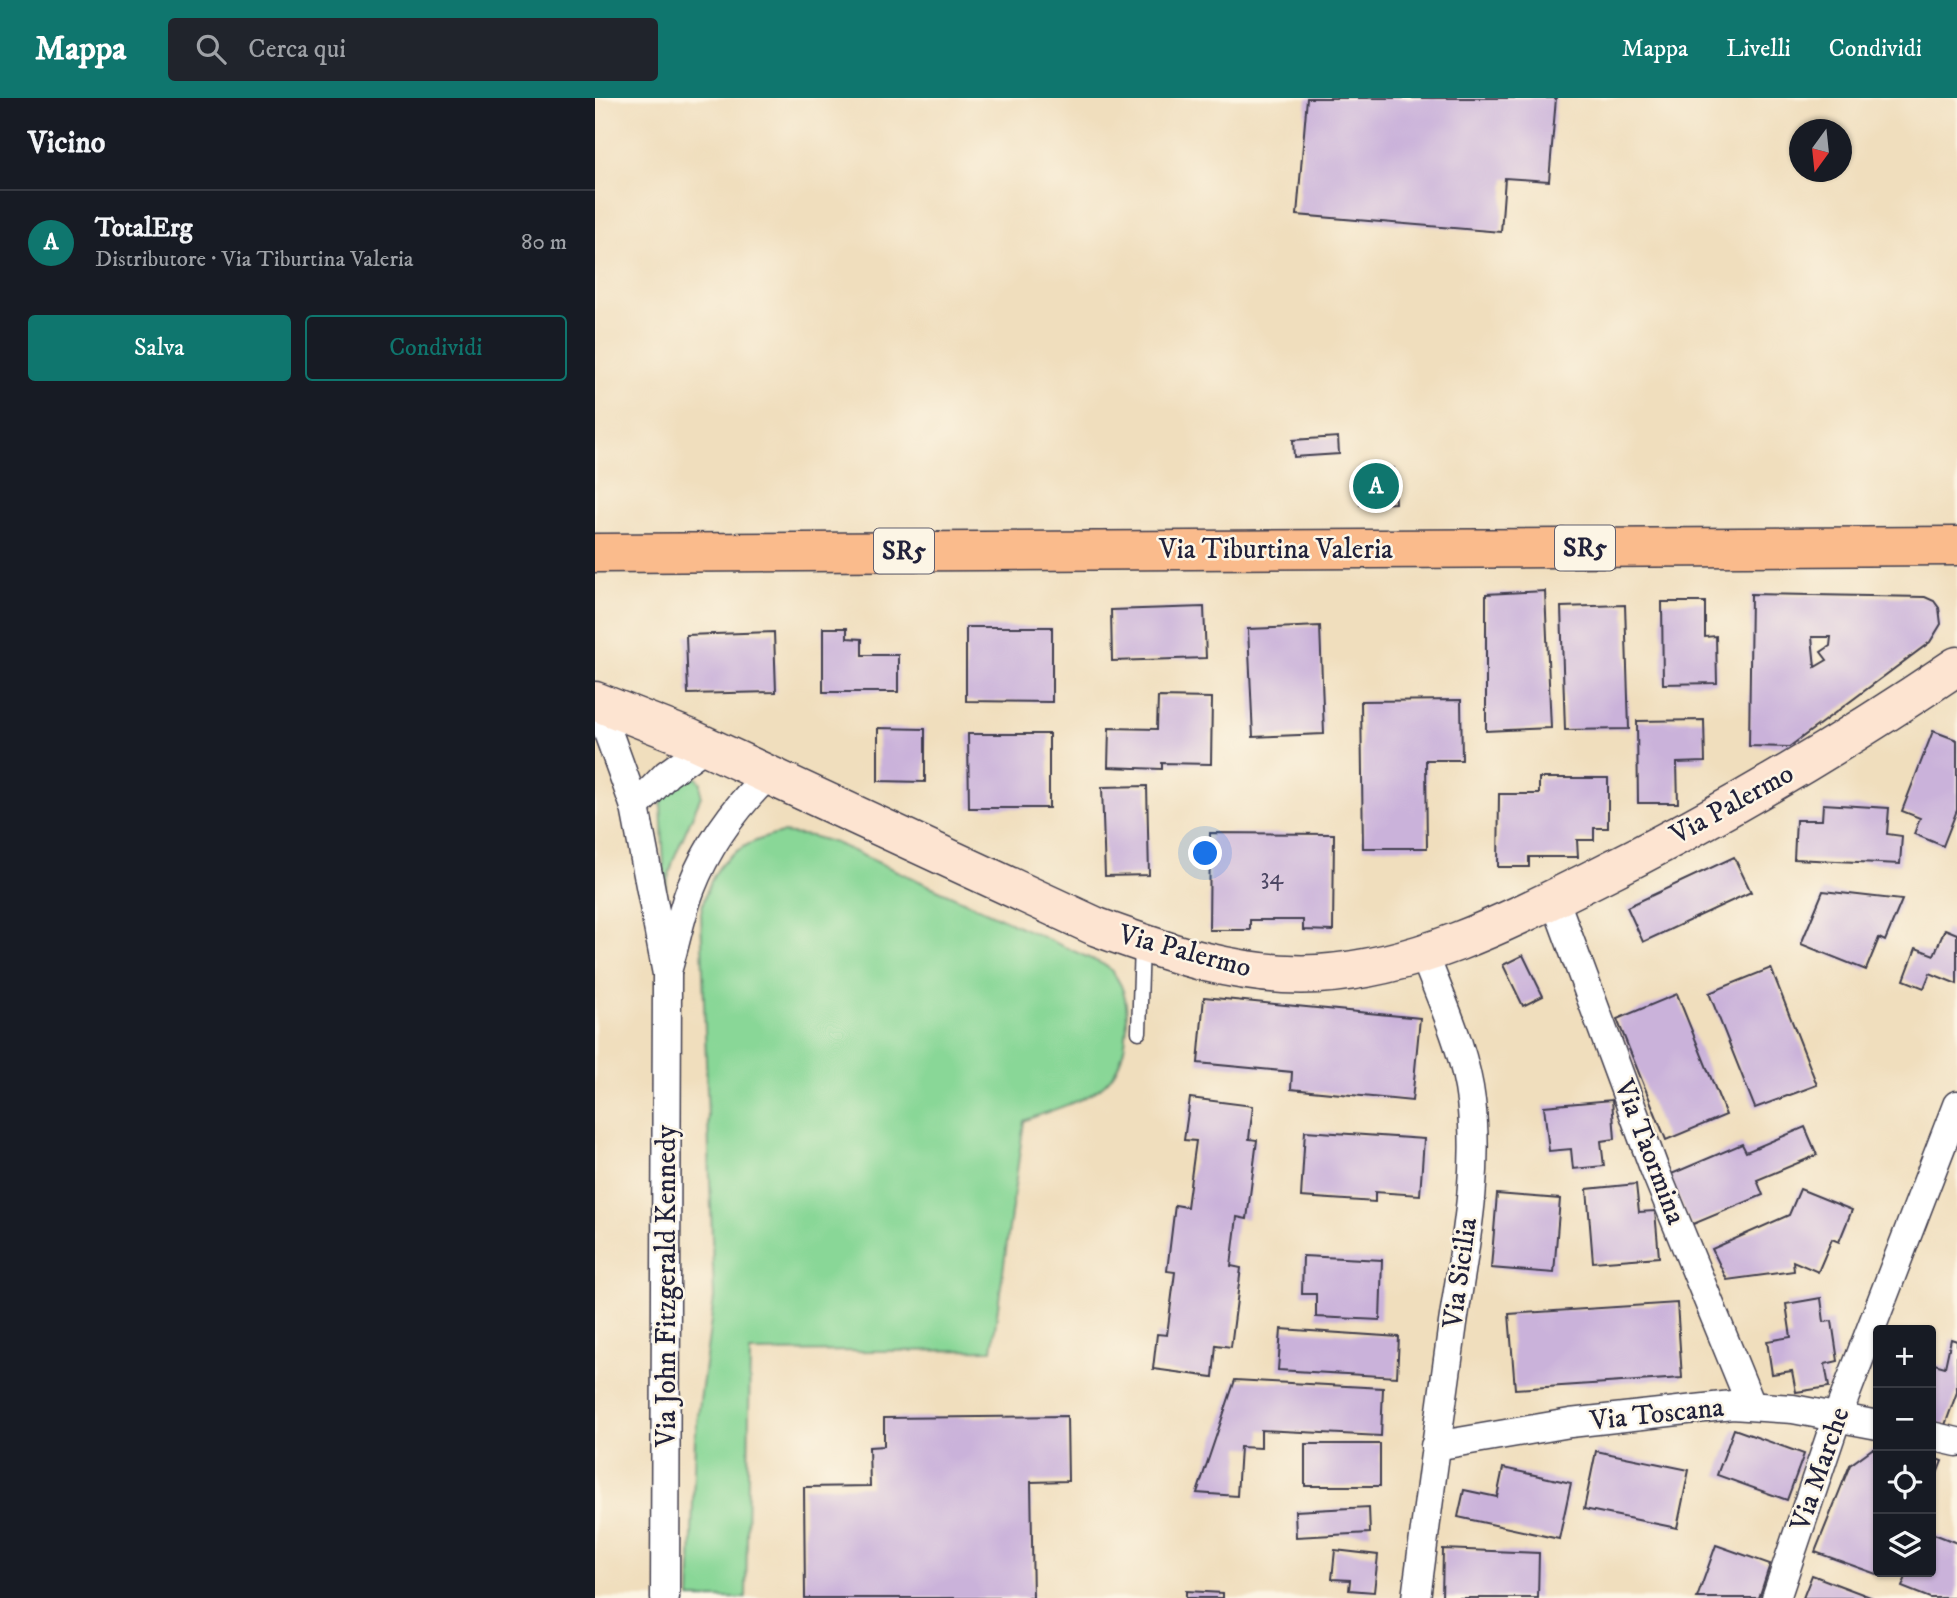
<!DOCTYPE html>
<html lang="it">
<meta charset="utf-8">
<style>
:root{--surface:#171b24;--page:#20242c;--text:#f1f3f6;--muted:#9ea1a6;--line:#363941;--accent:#0f766e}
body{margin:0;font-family:"IM FELL DW Pica",serif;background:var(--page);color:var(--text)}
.controls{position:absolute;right:21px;bottom:21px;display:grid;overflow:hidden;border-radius:7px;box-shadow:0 2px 5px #0004}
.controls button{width:63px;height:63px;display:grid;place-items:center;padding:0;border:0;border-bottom:2px solid var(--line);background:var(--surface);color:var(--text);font:35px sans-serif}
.compass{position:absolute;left:1194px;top:21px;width:63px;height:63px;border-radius:50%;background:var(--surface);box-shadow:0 2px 5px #0004;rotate:195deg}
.you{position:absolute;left:611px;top:756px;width:24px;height:24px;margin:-18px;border:5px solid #fff;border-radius:50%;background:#1a73e8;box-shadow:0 0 0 10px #1a73e833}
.badge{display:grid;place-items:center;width:46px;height:46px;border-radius:50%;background:var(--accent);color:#fff;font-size:23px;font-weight:700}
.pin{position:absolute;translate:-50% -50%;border:4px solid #fff;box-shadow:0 2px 7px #0006}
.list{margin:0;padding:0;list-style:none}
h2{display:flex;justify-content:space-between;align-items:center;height:91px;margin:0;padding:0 28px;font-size:30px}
h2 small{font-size:23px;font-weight:400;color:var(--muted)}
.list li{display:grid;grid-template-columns:46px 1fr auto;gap:21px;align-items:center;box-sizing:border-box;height:105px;padding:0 28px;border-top:2px solid var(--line)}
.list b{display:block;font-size:26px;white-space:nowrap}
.list p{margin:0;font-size:23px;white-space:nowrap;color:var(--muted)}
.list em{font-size:23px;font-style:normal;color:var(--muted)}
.actions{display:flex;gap:14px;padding:21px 28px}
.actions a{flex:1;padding:16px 0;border:2px solid var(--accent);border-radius:7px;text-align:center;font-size:24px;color:var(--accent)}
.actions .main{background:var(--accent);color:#fff}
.icon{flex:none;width:38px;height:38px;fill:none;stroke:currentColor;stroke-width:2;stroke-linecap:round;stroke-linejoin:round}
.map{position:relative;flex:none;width:1362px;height:1500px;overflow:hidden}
header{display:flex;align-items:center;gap:42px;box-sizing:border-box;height:98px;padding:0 35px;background:var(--accent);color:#fff}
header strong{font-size:33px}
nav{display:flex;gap:38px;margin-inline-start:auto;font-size:24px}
.search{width:490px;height:63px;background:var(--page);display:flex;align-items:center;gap:18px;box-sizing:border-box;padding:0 24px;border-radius:7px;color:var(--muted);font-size:26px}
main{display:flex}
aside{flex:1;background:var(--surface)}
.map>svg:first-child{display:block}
</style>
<header>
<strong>Mappa</strong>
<div class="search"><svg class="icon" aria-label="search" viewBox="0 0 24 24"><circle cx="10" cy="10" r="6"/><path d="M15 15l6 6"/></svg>Cerca qui</div>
<nav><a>Mappa</a><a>Livelli</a><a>Condividi</a></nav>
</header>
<main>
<aside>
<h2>Vicino<small></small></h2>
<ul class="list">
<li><span class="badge">A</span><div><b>TotalErg</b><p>Distributore · Via Tiburtina Valeria</p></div><em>80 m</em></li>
</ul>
<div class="actions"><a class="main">Salva</a><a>Condividi</a></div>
</aside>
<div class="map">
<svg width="1362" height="1500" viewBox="0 0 1362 1500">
<rect width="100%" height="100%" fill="#fcf5e5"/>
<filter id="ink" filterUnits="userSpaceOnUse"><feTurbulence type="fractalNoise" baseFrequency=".0143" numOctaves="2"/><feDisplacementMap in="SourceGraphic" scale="14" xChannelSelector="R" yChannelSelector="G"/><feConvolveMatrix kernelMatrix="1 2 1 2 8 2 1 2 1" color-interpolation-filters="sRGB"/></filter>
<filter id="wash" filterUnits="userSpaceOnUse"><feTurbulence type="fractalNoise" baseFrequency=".00686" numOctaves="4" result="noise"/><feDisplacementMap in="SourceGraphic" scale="28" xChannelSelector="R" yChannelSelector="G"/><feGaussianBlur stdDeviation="1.57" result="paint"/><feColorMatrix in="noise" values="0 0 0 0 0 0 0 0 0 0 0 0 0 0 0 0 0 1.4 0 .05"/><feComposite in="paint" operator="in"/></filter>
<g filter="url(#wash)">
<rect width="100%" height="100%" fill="#f0debd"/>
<g fill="#89d797" stroke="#567c69" stroke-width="2">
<polygon points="91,679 102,680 106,685 106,698 79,760 70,791 66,706 72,691"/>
<path d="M187 735 216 738 240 745 512 868C528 884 532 900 532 922 531 999 487 999 429 1023L397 1252 155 1254 151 1500H95L100 1340 119 1200 106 815C115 766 139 746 187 735Z"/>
</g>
<g id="blocks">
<g fill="#cab2da" fill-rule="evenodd">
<polygon points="712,0 961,0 954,83 910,80 906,134 702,117"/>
<polygon points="743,339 744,356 699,359 698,342"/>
<polygon points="798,370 800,405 765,407 763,371"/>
<polygon points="950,493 956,630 891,633 891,496"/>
<path d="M1156 496 1330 499 1339 503 1344 510 1346 526 1335 544 1194 649 1154 648ZM1217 539H1236L1235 548 1226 554 1232 562 1220 569Z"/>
<polygon points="1067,504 1110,504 1110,539 1121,538 1122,585 1068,586"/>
<polygon points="1030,507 1034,631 970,632 966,509"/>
<polygon points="609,509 611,560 517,563 516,512"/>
<polygon points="725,528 729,636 658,639 653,531"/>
<polygon points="371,529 457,529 457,604 371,603"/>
<polygon points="228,530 252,530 252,540 267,541 267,557 303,557 303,594 228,594"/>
<polygon points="179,534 181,594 93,596 91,537"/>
<polygon points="563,599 617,600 616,666 567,665 567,671 513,669 514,630 562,631"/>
<polygon points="866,602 867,662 831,662 832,750 768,750 766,603"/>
<polygon points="1109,622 1110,664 1082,665 1083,705 1043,705 1042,623"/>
<polygon points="283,630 330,631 330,684 283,683"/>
<polygon points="1338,633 1362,642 1362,712 1348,748 1319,736 1325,720 1307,713"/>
<polygon points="373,636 454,636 454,710 374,710"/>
<polygon points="944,680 1013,680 1013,730 999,730 999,742 982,742 983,759 934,759 934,769 903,769 904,696 944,696"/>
<polygon points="552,688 554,777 510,778 507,689"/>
<polygon points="1228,706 1294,710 1292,736 1307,738 1305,766 1199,761 1201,722 1227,722"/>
<polygon points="615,735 739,736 738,833 708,832 708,822 655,822 655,832 614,832"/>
<polygon points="1139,759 1156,794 1048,844 1032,809"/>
<polygon points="1228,793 1307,802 1290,843 1284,840 1271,872 1206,846"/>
<polygon points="1350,831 1362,836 1362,886 1335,875 1329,890 1309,882 1321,850 1339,857"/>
<polygon points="928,857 948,898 928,908 908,867"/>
<polygon points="1176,870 1222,987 1160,1010 1114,895"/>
<polygon points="1082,896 1131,1017 1071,1042 1022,921"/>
<polygon points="609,899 825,920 817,1003 696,991 697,974 603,965"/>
<polygon points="595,1000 658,1008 654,1041 662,1042 652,1121 642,1119 636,1168 646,1170 636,1249 621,1247 618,1279 558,1271 562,1236 572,1237 580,1174 572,1173 580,1107 592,1109 601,1043 589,1042"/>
<polygon points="1017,1002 1020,1041 1006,1043 1009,1068 978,1071 976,1051 954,1053 949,1008"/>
<polygon points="1210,1029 1222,1057 1162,1082 1168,1097 1096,1127 1074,1077 1147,1046 1151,1054"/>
<polygon points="710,1033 829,1041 825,1097 780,1094 780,1104 706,1099"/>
<polygon points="1041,1086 1044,1114 1060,1113 1064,1159 998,1164 992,1091"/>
<polygon points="1205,1091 1257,1112 1244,1144 1237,1141 1223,1174 1198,1163 1199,1173 1132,1182 1117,1151 1194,1117"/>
<polygon points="902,1096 965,1101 959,1175 896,1170"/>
<polygon points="708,1158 787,1162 785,1222 721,1219 721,1196 707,1196"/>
<polygon points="1226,1200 1229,1224 1237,1223 1243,1263 1230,1266 1234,1289 1201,1294 1197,1273 1177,1276 1172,1243 1196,1239 1191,1206"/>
<polygon points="1082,1205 1087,1280 920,1291 914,1216"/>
<polygon points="686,1231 804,1239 802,1279 683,1272"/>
<polygon points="1356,1241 1362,1243 1362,1294 1350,1327 1336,1324 1336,1265 1350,1269"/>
<polygon points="640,1282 788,1290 786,1338 666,1332 666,1350 645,1349 642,1398 602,1395"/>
<polygon points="472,1318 473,1383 436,1384 438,1500 210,1500 209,1389 275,1388 274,1349 289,1348 289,1320"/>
<polygon points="1139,1331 1209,1356 1192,1402 1122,1377"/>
<rect x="710" y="1346" width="75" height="42"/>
<polygon points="1277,1351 1283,1351 1284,1477 1220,1454 1255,1367"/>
<polygon points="1001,1353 1094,1372 1082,1430 989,1411"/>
<polygon points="1336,1359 1347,1363 1336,1391"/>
<polygon points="908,1370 976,1385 964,1441 863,1419 869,1392 902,1399"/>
<polygon points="774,1409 775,1435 701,1439 700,1413"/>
<polygon points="1339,1436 1362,1445 1362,1500 1335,1500 1307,1489 1313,1474 1336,1474 1336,1445"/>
<polygon points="1121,1447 1175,1466 1164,1500 1102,1500"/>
<polygon points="848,1451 944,1455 943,1500 847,1500"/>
<polygon points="740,1452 783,1457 779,1494 754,1492 755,1482 737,1481"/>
<polygon points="1217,1477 1278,1500 1208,1500"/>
<polygon points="591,1493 628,1495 628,1500 591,1500"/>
</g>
</g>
</g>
<g filter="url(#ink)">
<use href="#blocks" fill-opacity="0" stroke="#413e4e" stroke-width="2"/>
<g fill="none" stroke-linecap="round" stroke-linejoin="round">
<g stroke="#413e4e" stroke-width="17">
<polyline id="lane" points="544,934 547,847"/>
</g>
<g stroke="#413e4e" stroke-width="31">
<g id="street">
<polyline points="2,604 40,709 72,876 70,1500"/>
<polyline points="40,709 72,676 111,648"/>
<polyline points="959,800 1059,1070 1156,1307"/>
<path d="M73 870C81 843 86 815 96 790 113 746 140 710 173 677"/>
<polyline points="1336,1338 1362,1344"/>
<polyline points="840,1348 975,1325 1137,1307 1198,1311 1283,1327"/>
<path d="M821 1500C833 1408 845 1317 858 1225 869 1152 885 1077 876 1003 870 952 847 904 829 856"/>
<polyline points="1181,1500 1242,1319 1362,1007"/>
</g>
</g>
<g stroke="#413e4e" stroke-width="41">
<path id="secondary" d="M0 603 94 640 502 829C573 855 645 880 723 876 820 870 906 827 992 784 1120 721 1244 648 1362 568"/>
</g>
<g stroke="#413e4e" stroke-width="41">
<polyline id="primary" points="0,455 1362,448"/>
</g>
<use href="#lane" stroke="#fff" stroke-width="14"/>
<use href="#street" stroke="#fff" stroke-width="28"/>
<use href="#secondary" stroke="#fde4d1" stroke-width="38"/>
<use href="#primary" stroke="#fabb8c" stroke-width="38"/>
</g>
</g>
<g text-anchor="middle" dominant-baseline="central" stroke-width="5" stroke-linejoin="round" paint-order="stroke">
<g font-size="24" fill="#4c4663">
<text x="677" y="779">34</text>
</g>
<g fill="#fcf5e5" stroke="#63616e" stroke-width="2">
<rect x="960" y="427.5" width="60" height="45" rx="5"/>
<rect x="279" y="430.5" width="60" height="45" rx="5"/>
</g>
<g font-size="26" font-weight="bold" fill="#22223b">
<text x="990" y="450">SR5</text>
<text x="309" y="453">SR5</text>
</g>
<g font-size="28" fill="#22223b" stroke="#fcf5e5">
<text x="681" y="451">Via Tiburtina Valeria</text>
<text transform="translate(1137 706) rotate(-29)">Via Palermo</text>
<text transform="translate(590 853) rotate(15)">Via Palermo</text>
<text transform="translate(1055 1054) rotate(69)">Via Taormina</text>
<text transform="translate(865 1175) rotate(-82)">Via Sicilia</text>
<text transform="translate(71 1188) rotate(-90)">Via John Fitzgerald Kennedy</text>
<text transform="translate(1062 1316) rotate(-6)">Via Toscana</text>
<text transform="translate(1225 1371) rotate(-71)">Via Marche</text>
</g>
</g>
</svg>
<div class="controls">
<button>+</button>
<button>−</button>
<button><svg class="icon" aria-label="locate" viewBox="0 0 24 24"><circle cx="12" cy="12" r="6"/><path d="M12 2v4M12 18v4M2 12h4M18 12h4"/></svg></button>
<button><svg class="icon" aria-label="layers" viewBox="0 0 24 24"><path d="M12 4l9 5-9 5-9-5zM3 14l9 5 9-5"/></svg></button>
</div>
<svg class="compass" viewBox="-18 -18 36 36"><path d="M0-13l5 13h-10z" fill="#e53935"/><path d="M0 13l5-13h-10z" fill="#9ea1a6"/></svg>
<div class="you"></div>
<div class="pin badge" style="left:781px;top:388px">A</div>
</div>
</main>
